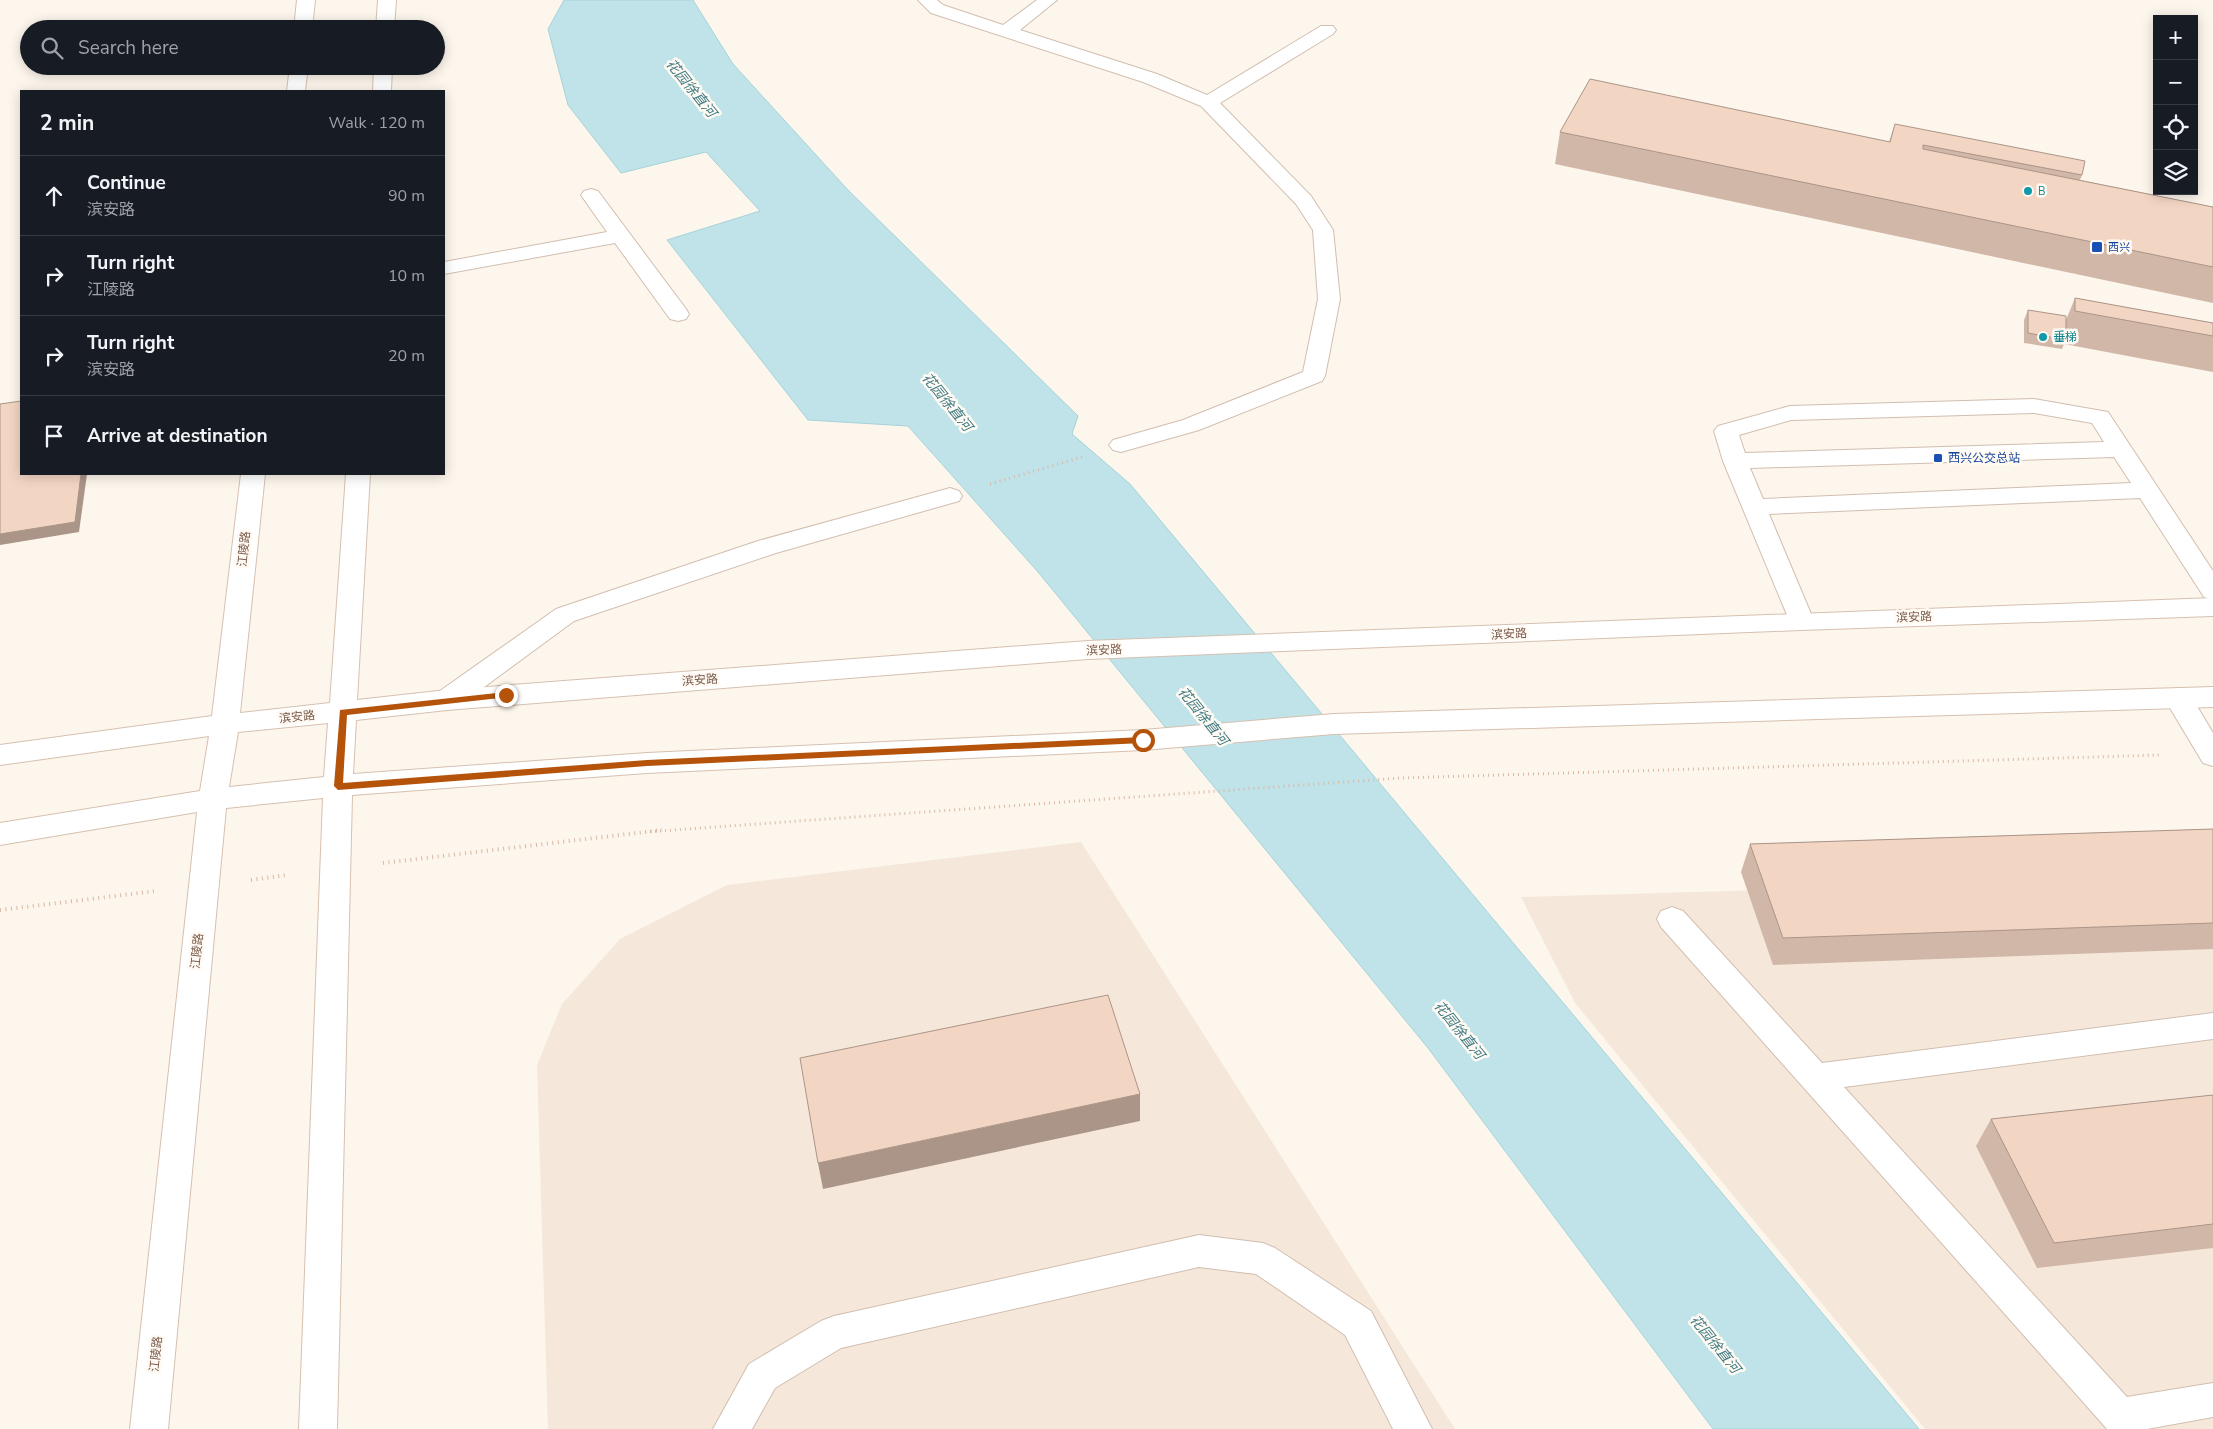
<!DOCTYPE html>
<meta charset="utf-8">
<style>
:root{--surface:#171b24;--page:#242831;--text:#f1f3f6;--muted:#9ea1a6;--line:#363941}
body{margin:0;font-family:"Nunito Sans","Noto Sans SC",sans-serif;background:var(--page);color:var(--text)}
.controls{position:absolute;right:15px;top:15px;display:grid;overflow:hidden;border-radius:0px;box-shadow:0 2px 12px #0003}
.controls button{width:45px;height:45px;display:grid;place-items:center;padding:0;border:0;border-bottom:1px solid var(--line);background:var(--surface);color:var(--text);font:25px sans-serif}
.stop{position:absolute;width:15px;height:15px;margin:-11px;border:4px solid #b45309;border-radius:50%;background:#fff}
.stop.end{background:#b45309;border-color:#fff;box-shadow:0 1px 5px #0008}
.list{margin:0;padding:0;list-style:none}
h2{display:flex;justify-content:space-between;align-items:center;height:65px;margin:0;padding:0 20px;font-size:21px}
h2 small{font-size:16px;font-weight:400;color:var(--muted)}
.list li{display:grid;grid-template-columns:32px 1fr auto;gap:15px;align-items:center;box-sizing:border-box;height:80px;padding:0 20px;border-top:1px solid var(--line)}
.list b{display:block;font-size:19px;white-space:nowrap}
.list p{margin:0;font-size:16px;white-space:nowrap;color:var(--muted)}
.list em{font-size:16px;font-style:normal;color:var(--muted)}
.icon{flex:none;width:28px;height:28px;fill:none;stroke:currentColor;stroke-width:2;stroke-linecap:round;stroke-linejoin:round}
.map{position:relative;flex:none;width:2213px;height:1429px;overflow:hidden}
.search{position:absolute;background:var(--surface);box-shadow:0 2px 12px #0003;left:20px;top:20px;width:425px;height:55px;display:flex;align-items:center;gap:12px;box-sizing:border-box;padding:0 18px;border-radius:28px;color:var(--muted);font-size:19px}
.panel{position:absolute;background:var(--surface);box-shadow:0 2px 12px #0003;left:20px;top:90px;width:425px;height:385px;border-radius:0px}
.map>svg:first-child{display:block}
</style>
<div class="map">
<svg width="2213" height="1429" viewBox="0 0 2213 1429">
<rect width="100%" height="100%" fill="#fdf6ec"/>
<g fill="#f5e8da">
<polygon points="1081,842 1455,1429 548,1429 537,1065 562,1004 620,939 727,885"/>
<polygon points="2213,877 2213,1429 1925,1429 1575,1003 1521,897"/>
</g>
<polygon fill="#bfe3e8" stroke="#a5d3da" points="564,0 693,0 733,64 848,190 1078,416 1072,434 1130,484 1919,1429 1713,1429 1428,1048 1038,572 908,426 808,420 667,240 760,211 706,152 621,173 568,105 548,29"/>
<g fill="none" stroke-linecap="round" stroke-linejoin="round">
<g stroke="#d1beb0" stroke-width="2">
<g id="service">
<polygon points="918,0 937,0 943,5 1003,25 1037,0 1057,0 1020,30 1157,74 1207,95 1321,26 1333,26 1336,30 1333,34 1220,103 1311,196 1333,230 1340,299 1325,376 1322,381 1199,430 1121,452 1113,450 1109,445 1113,440 1183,420 1303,372 1318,299 1313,230 1296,204 1201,106 1143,82 931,13"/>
<polygon points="591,189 598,191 686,309 689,314 686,319 678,321 670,319 615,243 444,274 444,262 607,232 581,195 584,191"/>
<path d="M2034 399 2108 412 2213 571V600L2204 597 2140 498 1769 514 1814 621 1810 627 1801 630 1792 627 1723 461 1714 431 1718 426 1790 406ZM2034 413 2092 423 2104 442 1745 453 1739 435 1791 420ZM2114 457 2131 483 1763 499 1750 468Z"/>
<polygon points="950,488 959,491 962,496 959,501 776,553 574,621 457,707 447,710 437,707 433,700 437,693 556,609 758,541"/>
<polygon points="2178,688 2188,691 2213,733 2213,766 2203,763 2164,698 2168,691"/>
<polygon points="1672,907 1683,911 1822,1063 2213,1013 2213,1039 1844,1087 2127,1397 2213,1383 2213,1417 2147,1429 2107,1429 1661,927 1657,919 1661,911"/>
<polygon points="1199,1235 1263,1243 1275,1248 1371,1311 1432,1429 1393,1429 1345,1335 1256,1274 1199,1267 841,1348 775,1388 752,1429 713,1429 749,1364 821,1321 834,1316"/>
</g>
</g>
<g stroke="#d6c0b0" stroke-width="2">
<g id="secondary">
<polygon points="297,0 315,0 312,29 294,29"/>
<polygon points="378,0 396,0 394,29 376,29"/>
<polygon points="290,66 308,66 305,91 287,91"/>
<polygon points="374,66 392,66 391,91 373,91"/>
<path d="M241 474H265L240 713 330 703 346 474H370L357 700 447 690 1088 641 2213 598V616L1801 630 1088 659 447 710 356 720 353 774 647 753 1143 730 1334 714 2213 687V707L1334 734 1143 750 647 773 352 795 337 1429H299L323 798 226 808 168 1429H130L197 812 0 845V823L200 791 209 736 0 765V745L212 716ZM328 723 324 777 229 787 238 732Z"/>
</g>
</g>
<g stroke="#d9b8a5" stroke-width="3" stroke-dasharray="1 4" stroke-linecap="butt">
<polyline points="990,484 1082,457"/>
<polyline points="645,832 1400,778 2160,755"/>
</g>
<g stroke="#d9b8a5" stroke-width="4" stroke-dasharray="1 4.5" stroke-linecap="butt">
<polyline points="383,863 662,830"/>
<polyline points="251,880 287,875"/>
<polyline points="0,910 156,891"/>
</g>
<use href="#service" fill="#fff" fill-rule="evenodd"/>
<use href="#secondary" fill="#fff" fill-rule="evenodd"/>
</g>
<g fill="#d1b7a8">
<polygon points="1895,124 2082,175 2080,180 2213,207 2213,303 1555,164 1560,132 1889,142"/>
<polygon points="2075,298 2213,323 2213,372 2064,344 2062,349 2024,343 2024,320 2028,310 2066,320"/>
<polygon points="2213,829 2213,949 1773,965 1741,872 1750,844"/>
<polygon points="2213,1095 2213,1248 2037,1268 1976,1146 1991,1119"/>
</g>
<g fill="#aa9588">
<polygon points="81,474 87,474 79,532 0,545 0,534"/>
<polygon points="1140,1094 1140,1121 823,1189 818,1163"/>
</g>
<g fill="#f3d5c3" stroke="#aa9588">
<polygon points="1590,79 1890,142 1895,124 2085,161 2082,175 1923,145 1923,149 2213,207 2213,267 1560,132"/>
<polygon points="2075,298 2213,323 2213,336 2075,311"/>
<polygon points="2028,310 2066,316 2066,340 2028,333"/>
<polygon points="21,401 21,474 81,474 75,522 0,534 0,404"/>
<polygon points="2213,829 2213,923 1783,938 1750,844"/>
<polygon points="1108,995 1140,1094 818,1163 800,1058"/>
<polygon points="2213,1095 2213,1224 2054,1243 1991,1119"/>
</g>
<polygon fill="#b45309" points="506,692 509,693 509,697 347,715 343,783 647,760 1143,737 1147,740 1143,743 647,766 338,790 334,786 340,710"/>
<g fill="#0f9aa8" stroke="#fffaf3" stroke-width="2">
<circle cx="2028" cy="191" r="5"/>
<circle cx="2043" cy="337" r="5"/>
</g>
<g fill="#1a4fb4" stroke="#fffaf3" stroke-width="2">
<rect x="2091" y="241" width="12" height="12" rx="2.5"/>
<rect x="1933" y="453" width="10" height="10" rx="2.5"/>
</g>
<g text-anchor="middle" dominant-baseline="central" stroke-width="5" stroke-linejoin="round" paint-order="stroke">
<g font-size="11" fill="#0d838f" stroke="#fffaf3" text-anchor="start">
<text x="2038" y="191">B</text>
</g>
<g font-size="11" fill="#164399" stroke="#fffaf3" text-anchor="start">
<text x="2108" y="247">西兴</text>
</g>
<g font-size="12" fill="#0d838f" stroke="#fffaf3" text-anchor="start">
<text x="2053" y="337">垂梯</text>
</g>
<g font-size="12" fill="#164399" stroke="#fffaf3" text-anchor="start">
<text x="1948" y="458">西兴公交总站</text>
</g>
<g font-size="12" fill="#7a5c4d" stroke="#fffaf3">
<text transform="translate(244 549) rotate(-84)">江陵路</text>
<text transform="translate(1914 617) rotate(-2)">滨安路</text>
<text transform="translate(1509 634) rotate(-3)">滨安路</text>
<text transform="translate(1104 650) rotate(-2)">滨安路</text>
<text transform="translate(700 680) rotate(-4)">滨安路</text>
<text transform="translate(297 717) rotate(-6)">滨安路</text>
<text transform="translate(197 951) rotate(-84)">江陵路</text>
<text transform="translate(156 1354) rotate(-84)">江陵路</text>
</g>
<g font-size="14" font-style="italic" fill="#437c86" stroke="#fffaf3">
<text transform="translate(691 88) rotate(51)">花园徐直河</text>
<text transform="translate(947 402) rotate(51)">花园徐直河</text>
<text transform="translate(1203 716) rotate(51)">花园徐直河</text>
<text transform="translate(1459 1030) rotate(51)">花园徐直河</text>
<text transform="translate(1715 1344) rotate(51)">花园徐直河</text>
</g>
</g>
</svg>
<div class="controls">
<button>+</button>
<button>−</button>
<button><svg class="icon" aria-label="locate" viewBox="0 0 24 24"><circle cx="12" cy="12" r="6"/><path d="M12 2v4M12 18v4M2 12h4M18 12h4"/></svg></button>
<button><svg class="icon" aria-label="layers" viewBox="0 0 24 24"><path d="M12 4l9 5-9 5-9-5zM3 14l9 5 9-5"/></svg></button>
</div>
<div class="stop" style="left:1143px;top:740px"></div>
<div class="stop end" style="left:506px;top:695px"></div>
<div class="search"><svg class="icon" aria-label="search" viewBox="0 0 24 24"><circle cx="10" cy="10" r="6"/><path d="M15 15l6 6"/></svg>Search here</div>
<section class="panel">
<h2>2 min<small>Walk · 120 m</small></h2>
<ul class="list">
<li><svg class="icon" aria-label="ahead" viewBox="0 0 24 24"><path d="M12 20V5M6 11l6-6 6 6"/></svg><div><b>Continue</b><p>滨安路</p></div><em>90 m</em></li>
<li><svg class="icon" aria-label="right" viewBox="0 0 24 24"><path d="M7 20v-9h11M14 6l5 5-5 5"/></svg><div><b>Turn right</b><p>江陵路</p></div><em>10 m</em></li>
<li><svg class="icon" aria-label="right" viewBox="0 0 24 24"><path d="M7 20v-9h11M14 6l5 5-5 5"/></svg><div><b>Turn right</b><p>滨安路</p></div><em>20 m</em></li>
<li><svg class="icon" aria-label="arrive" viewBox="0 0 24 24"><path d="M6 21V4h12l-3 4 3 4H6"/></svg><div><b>Arrive at destination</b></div></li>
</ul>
</section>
</div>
